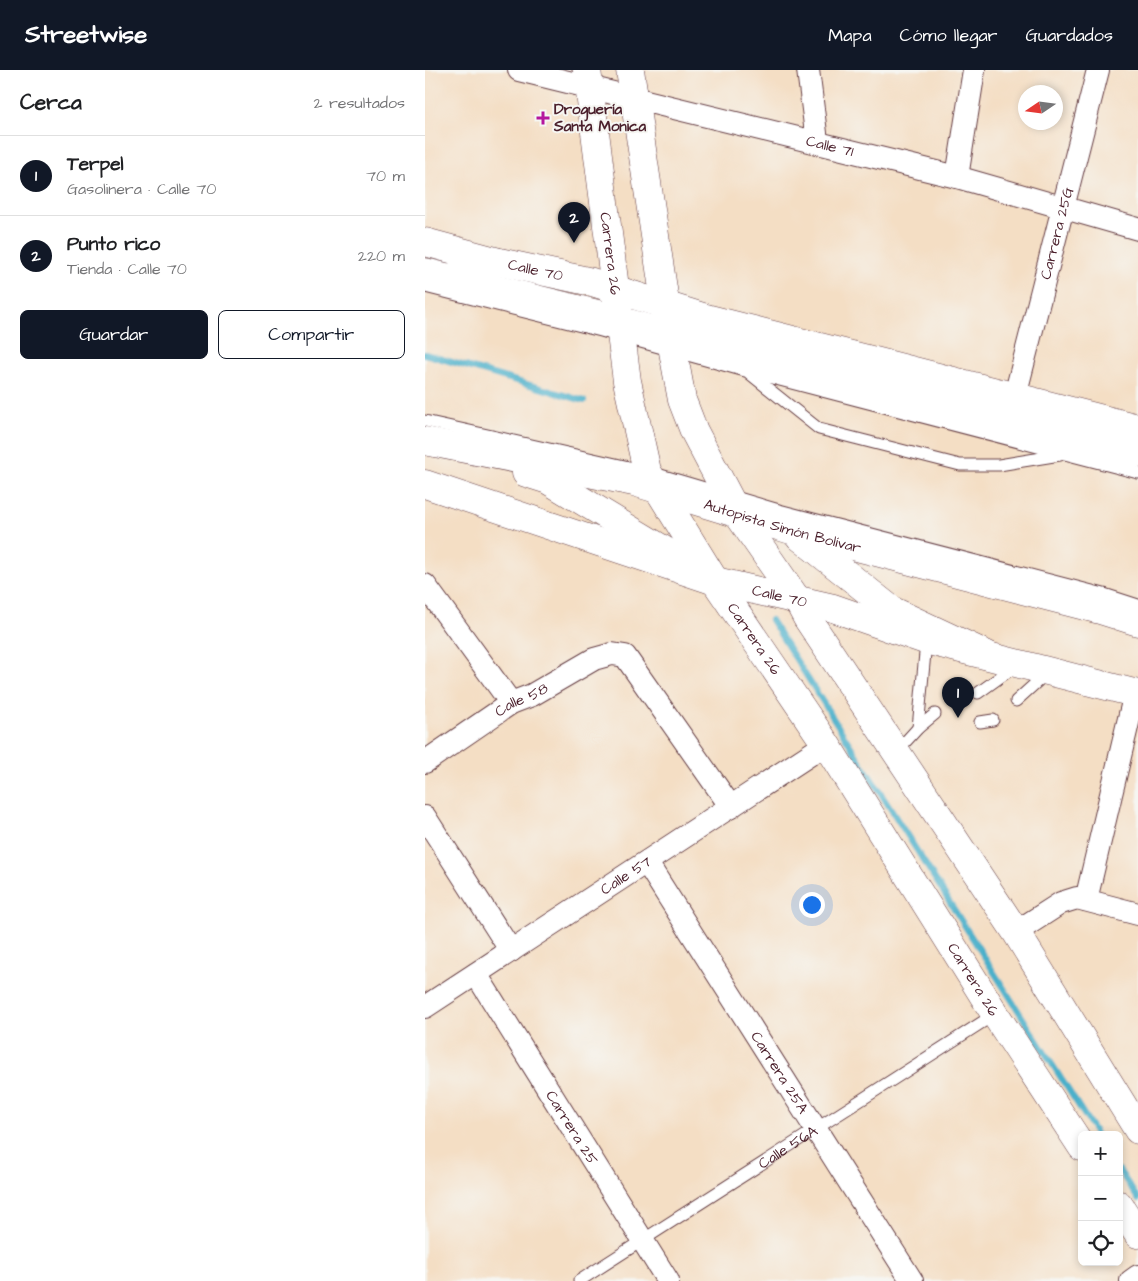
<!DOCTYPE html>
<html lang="es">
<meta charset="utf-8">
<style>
:root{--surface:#fff;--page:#f6f6f6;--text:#202124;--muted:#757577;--line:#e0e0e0;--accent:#111827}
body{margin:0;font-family:"Architects Daughter",sans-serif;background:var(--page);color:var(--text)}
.controls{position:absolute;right:15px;bottom:15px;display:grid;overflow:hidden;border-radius:8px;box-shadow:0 2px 8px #0003}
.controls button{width:45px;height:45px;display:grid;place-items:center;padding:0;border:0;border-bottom:1px solid var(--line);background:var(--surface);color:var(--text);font:25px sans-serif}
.compass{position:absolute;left:593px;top:15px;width:45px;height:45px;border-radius:50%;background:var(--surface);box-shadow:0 2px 8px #0003;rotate:257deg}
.you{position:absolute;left:386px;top:834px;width:18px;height:18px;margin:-12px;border:4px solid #fff;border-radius:50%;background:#1a73e8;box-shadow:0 0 0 8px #1a73e833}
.badge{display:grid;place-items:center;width:32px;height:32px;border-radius:50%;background:var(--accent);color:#fff;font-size:16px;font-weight:700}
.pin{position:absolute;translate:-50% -41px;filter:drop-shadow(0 1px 2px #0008)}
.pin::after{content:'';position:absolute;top:26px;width:18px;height:15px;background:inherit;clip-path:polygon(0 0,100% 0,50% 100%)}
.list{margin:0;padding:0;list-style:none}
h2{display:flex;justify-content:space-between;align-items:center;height:65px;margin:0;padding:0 20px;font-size:21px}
h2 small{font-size:16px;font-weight:400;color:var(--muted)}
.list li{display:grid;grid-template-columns:32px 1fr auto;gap:15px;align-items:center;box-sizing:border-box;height:80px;padding:0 20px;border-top:1px solid var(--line)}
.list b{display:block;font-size:19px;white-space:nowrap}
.list p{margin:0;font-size:16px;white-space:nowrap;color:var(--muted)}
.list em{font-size:16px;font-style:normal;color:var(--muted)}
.actions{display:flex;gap:10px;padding:15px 20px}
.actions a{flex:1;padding:11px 0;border:1px solid var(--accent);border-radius:8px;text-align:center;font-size:18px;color:var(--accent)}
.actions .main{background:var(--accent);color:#fff}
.icon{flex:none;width:28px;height:28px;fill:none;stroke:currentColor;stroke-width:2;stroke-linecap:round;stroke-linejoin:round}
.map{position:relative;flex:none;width:713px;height:1211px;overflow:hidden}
header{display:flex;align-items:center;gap:30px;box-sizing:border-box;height:70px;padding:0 25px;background:var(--accent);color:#fff}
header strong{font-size:24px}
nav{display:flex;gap:28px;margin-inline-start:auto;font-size:18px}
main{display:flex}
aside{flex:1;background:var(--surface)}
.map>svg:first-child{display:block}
</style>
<header>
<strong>Streetwise</strong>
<nav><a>Mapa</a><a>Cómo llegar</a><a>Guardados</a></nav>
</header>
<main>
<aside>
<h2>Cerca<small>2 resultados</small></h2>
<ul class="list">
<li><span class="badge">1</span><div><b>Terpel</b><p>Gasolinera · Calle 70</p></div><em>70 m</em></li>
<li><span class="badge">2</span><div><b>Punto rico</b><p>Tienda · Calle 70</p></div><em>220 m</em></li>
</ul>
<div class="actions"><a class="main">Guardar</a><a>Compartir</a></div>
</aside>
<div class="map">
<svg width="713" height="1211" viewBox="0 0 713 1211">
<rect width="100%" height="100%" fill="#f6f6f2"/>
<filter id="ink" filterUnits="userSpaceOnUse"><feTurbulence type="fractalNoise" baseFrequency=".02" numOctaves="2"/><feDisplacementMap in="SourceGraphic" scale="10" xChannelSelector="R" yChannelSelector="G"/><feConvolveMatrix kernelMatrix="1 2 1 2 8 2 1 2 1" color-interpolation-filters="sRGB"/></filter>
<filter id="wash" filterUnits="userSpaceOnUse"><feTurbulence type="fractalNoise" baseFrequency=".0096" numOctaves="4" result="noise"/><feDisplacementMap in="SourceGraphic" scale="20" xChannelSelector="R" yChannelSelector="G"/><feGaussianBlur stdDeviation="1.12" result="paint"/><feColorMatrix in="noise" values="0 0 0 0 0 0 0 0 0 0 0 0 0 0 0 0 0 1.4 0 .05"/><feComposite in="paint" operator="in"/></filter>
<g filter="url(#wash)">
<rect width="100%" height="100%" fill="#f4dec4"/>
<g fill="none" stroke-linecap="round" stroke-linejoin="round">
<g stroke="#4bb0ca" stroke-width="6">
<polyline points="0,284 159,331"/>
<polyline points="346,550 672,1065"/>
<polyline points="694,1100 713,1129"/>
</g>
</g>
</g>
<g filter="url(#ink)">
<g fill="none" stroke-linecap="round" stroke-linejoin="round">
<g stroke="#643c42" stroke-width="13">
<g id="service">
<polyline points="0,217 176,261 320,301 713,403"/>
<polyline points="325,304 394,359 535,395 574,395 635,385"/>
<polyline points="0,351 222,401 354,440 679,524 713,535"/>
<polyline points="553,623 592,595"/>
<polyline points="591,631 623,602"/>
<polyline points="555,652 568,650"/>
<polyline points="493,658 500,583 500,570"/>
<polyline points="472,681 493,658 510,644"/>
<path id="s1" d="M154 1211 570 944"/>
</g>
</g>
<g stroke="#643c42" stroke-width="24">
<g id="minor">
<path id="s2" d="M94 0 532 107 713 159"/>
<polyline points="383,0 392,71"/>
<polyline points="532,107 549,0"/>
<path id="s3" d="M590 326 673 0"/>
<polyline points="0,515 86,633"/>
<path id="s4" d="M0 692 86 633 107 625 169 589 187 584 200 586 306 737"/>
<polyline points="0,747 86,881"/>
<path id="s5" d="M222 793 487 1211"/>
<polyline points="661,830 710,623"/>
<polyline points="591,862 636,833 652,828 713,844"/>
<path id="s6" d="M51 904 243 1211"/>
<path id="s7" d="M0 937 401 674"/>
<polyline points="706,1211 713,1206"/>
</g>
</g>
<g stroke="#643c42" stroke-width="29">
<g id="tertiary">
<path id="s8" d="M162 0 202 311 222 401 290 511 401 674 570 944 657 1077"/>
<polyline points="205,0 245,265 257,330 269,361 312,443 373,531 382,548 591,862 713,1060"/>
<path id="s9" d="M0 172 74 192 167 212 281 248 713 358"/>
<path id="s10" d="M0 414 290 511 408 538 500 570 713 624"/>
<polyline points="694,1135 713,1164"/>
</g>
</g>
<g stroke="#643c42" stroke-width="29">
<g id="trunk">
<polyline points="0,202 173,244 245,265 713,384"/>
<polyline points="24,208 74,192"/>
<path id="s11" d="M0 371 209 412 366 460 675 540 713 552"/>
<polyline points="101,403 123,410 290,511"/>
<polyline points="375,467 468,541 562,585"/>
</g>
</g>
<use href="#service" stroke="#fff" stroke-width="11"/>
<use href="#minor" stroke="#fff" stroke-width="22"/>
<use href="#tertiary" stroke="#fff" stroke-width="28"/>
<use href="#trunk" stroke="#fff" stroke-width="28"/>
</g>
</g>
<path fill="#b5179e" stroke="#f6f6f2" stroke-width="2" d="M115.5 40.5h5v5h5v5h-5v5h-5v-5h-5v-5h5z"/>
<g text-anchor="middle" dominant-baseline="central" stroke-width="4" stroke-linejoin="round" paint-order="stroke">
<g font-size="15" font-weight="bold" fill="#4a1f2b" stroke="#f6f6f2" text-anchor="start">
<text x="129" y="39">Droguería<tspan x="129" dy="17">Santa Monica</tspan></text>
</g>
<g font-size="15" fill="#4a1f2b" stroke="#f6f6f2">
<text stroke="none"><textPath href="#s2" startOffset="320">Calle 71</textPath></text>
<text stroke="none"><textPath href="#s3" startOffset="168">Carrera 25G</textPath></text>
<text stroke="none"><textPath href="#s8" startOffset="185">Carrera 26</textPath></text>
<text stroke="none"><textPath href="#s9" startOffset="114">Calle 70</textPath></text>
<text stroke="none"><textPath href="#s11" startOffset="368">Autopista Simón Bolívar</textPath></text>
<text stroke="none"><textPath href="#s10" startOffset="372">Calle 70</textPath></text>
<text stroke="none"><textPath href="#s8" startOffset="605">Carrera 26</textPath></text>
<text stroke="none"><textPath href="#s4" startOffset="115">Calle 58</textPath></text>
<text stroke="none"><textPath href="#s7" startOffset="240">Calle 57</textPath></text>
<text stroke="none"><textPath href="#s8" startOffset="1010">Carrera 26</textPath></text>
<text stroke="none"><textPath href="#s5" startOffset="248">Carrera 25A</textPath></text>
<text stroke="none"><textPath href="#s6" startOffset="181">Carrera 25</textPath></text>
<text stroke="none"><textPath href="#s1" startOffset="248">Calle 56A</textPath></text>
</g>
</g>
</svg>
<div class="controls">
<button>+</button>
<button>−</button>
<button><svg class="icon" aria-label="locate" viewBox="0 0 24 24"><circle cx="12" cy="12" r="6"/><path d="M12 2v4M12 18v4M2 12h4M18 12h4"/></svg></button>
</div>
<svg class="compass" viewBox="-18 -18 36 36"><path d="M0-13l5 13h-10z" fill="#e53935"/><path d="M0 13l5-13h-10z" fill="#757577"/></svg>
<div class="you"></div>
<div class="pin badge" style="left:533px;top:648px">1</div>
<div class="pin badge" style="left:149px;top:173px">2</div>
</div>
</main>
